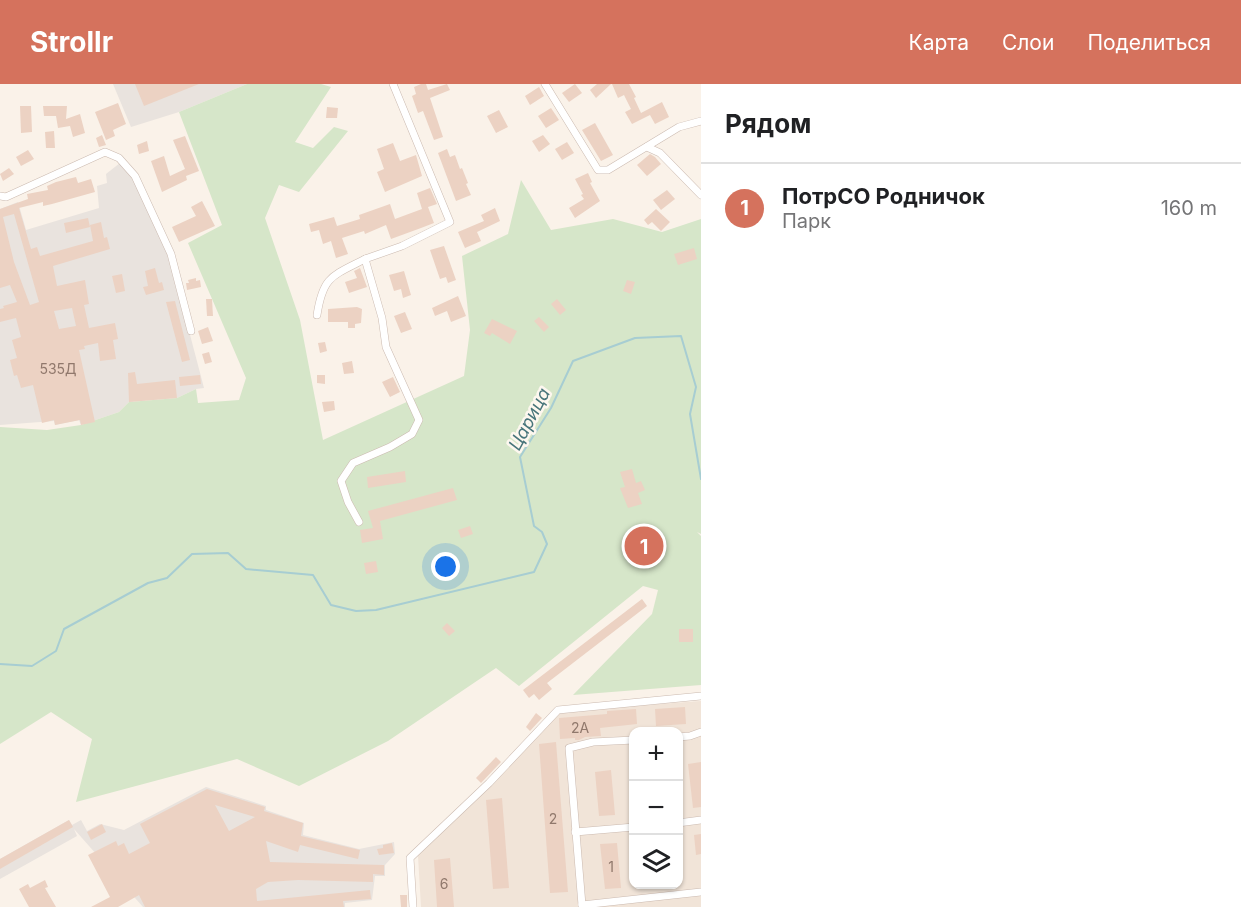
<!DOCTYPE html>
<html lang="ru">
<meta charset="utf-8">
<style>
:root{--surface:#fff;--page:#f6f6f6;--text:#202124;--muted:#757577;--line:#e0e0e0;--accent:#d5725d}
body{margin:0;font-family:Inter,sans-serif;background:var(--page);color:var(--text)}
.controls{position:absolute;right:18px;bottom:18px;display:grid;overflow:hidden;border-radius:12px;box-shadow:0 2px 4px #0004}
.controls button{width:54px;height:54px;display:grid;place-items:center;padding:0;border:0;border-bottom:2px solid var(--line);background:var(--surface);color:var(--text);font:30px sans-serif}
.you{position:absolute;left:446px;top:483px;width:21px;height:21px;margin:-15px;border:4px solid #fff;border-radius:50%;background:#1a73e8;box-shadow:0 0 0 9px #1a73e833}
.badge{display:grid;place-items:center;width:39px;height:39px;border-radius:50%;background:var(--accent);color:#fff;font-size:20px;font-weight:700}
.pin{position:absolute;translate:-50% -50%;border:3px solid #fff;box-shadow:0 2px 6px #0006}
.list{margin:0;padding:0;list-style:none}
h2{display:flex;justify-content:space-between;align-items:center;height:78px;margin:0;padding:0 24px;font-size:26px}
h2 small{font-size:20px;font-weight:400;color:var(--muted)}
.list li{display:grid;grid-template-columns:39px 1fr auto;gap:18px;align-items:center;box-sizing:border-box;height:90px;padding:0 24px;border-top:2px solid var(--line)}
.list b{display:block;font-size:22px;white-space:nowrap}
.list p{margin:0;font-size:20px;white-space:nowrap;color:var(--muted)}
.list em{font-size:20px;font-style:normal;color:var(--muted)}
.icon{flex:none;width:33px;height:33px;fill:none;stroke:currentColor;stroke-width:2;stroke-linecap:round;stroke-linejoin:round}
.map{position:relative;flex:none;width:701px;height:823px;overflow:hidden}
header{display:flex;align-items:center;gap:36px;box-sizing:border-box;height:84px;padding:0 30px;background:var(--accent);color:#fff}
header strong{font-size:28px}
nav{display:flex;gap:33px;margin-inline-start:auto;font-size:21px}
main{display:flex}
aside{flex:1;background:var(--surface)}
.map>svg:first-child{display:block}
</style>
<header>
<strong>Strollr</strong>
<nav><a>Карта</a><a>Слои</a><a>Поделиться</a></nav>
</header>
<main>
<div class="map">
<svg width="701" height="823" viewBox="0 0 701 823">
<rect width="100%" height="100%" fill="#faf2e9"/>
<path fill="#f1e4d8" fill-rule="evenodd" d="M701 617V823H421L418 772 560 627ZM634 648H678V800H634Z"/>
<g fill="#e9e3de">
<polygon points="113,0 247,0 179,28 131,43"/>
<polygon points="120,79 134,95 169,171 204,304 196,305 177,314 129,318 119,328 81,341 79,336 55,341 54,337 0,341 0,125 18,118 26,146 99,124 97,102 107,99 106,90"/>
<polygon points="206,703 266,722 266,726 304,739 303,751 359,765 394,758 395,770 385,781 385,792 375,792 372,816 345,819 345,823 143,823 74,745 77,752 0,795 0,775 69,736 72,741 81,736 87,747 100,740 124,746"/>
</g>
<polygon fill="#d6e6c9" points="247,0 321,0 331,3 295,58 313,64 334,43 348,47 299,108 279,101 265,134 300,236 323,356 464,292 470,246 462,172 508,150 521,96 551,146 613,135 662,148 701,135 701,450 697,448 701,452 701,601 573,611 652,530 658,506 643,502 519,602 496,584 388,657 299,702 237,675 76,718 92,655 51,628 0,660 0,343 47,346 81,341 119,328 129,318 177,314 196,305 198,319 239,316 246,294 188,159 222,141 179,28"/>
<g fill="none" stroke-linecap="round" stroke-linejoin="round">
<polyline stroke="#a7cdd2" stroke-width="2" points="0,580 32,582 56,567 64,545 148,499 167,494 192,470 228,469 246,485 313,491 331,521 356,527 376,526 534,488 547,460 542,448 534,442 520,373 551,324 573,277 635,254 681,252 696,303 690,330 701,395"/>
</g>
<g fill="#ecd2c3" fill-rule="evenodd">
<polygon points="135,0 199,0 144,22"/>
<polygon points="421,0 426,0 428,6 447,0 450,6 430,14 443,53 434,56 423,27 418,29 412,12 416,10 414,3"/>
<polygon points="575,0 582,9 569,18 562,9"/>
<polygon points="597,0 611,0 596,14 590,6"/>
<polygon points="612,0 629,0 636,13 634,14 641,29 662,18 669,33 655,40 650,31 632,40 625,28 631,25 624,11 618,14"/>
<polygon points="539,3 544,12 530,21 525,12"/>
<polygon points="118,19 126,40 113,46 115,52 106,56 95,28"/>
<polygon points="20,22 31,22 32,48 21,49"/>
<polygon points="43,22 67,22 66,35 80,30 85,49 73,53 70,42 58,44 56,32 44,32"/>
<polygon points="327,23 338,24 337,34 326,34"/>
<polygon points="551,24 559,36 546,44 538,32"/>
<polygon points="499,26 508,43 496,49 487,32"/>
<polygon points="595,39 613,71 601,77 582,46"/>
<polygon points="54,47 55,64 46,64 45,48"/>
<polygon points="102,51 106,61 99,63 96,54"/>
<polygon points="543,51 550,60 539,68 532,57"/>
<polygon points="185,52 199,87 186,92 187,96 162,108 151,77 164,72 170,92 185,85 173,56"/>
<polygon points="147,57 149,67 139,70 137,61"/>
<polygon points="567,58 574,69 562,76 555,65"/>
<polygon points="393,59 400,77 416,71 422,92 385,108 377,88 384,85 377,65"/>
<polygon points="447,65 450,73 455,71 460,85 462,84 468,99 466,100 471,111 456,117 438,69"/>
<polygon points="28,66 34,75 21,82 16,73"/>
<polygon points="650,70 655,73 661,80 647,92 637,81"/>
<polygon points="9,84 14,90 3,97 0,90"/>
<polygon points="588,89 592,98 590,99 600,117 575,134 569,124 584,115 581,111 583,110 575,95"/>
<path d="M76 93 78 99 91 95 95 108 52 120 43 122V118L19 124 31 165 37 163 40 172 93 157 90 141 101 138 104 154 107 153 110 165 53 182 57 202 85 196 89 220 84 221 89 244 115 239 118 255 113 256 116 275 100 277 98 259 84 262 85 265 79 266 95 338 81 341 80 336 55 341 54 336 42 339 33 301 21 304 17 291 14 292 10 276 17 274 12 256 21 253 16 234 0 238V225L4 224 3 222 17 218 10 201 0 204V125L28 115 27 110 48 106 47 102 56 98ZM14 130 39 218 30 221 14 178 3 133ZM72 224 76 242 59 245 54 227Z"/>
<polygon points="430,104 437,120 428,123 434,139 421,144 391,155 386,141 365,150 364,147 342,154 348,170 336,174 331,157 323,160 319,146 311,148 309,140 334,133 337,142 360,135 359,131 390,120 395,135 422,125 417,109"/>
<polygon points="667,106 675,115 661,126 653,116"/>
<polygon points="202,117 215,142 179,158 172,143 196,132 191,123"/>
<polygon points="495,124 500,137 477,148 481,157 465,164 458,148 484,137 481,131"/>
<polygon points="656,125 670,138 661,147 652,138 648,141 644,136"/>
<polygon points="88,134 90,143 66,149 64,139"/>
<polygon points="444,162 456,196 448,199 446,193 440,195 430,166"/>
<polygon points="694,164 697,175 678,181 674,170"/>
<polygon points="155,184 159,199 162,198 164,206 146,211 143,203 148,202 145,187"/>
<polygon points="360,184 367,203 349,209 345,198 357,194 354,187"/>
<polygon points="404,187 411,211 403,214 401,205 394,207 389,191"/>
<polygon points="122,190 125,207 116,209 112,192"/>
<polygon points="196,194 196,197 200,196 201,203 187,206 186,199 189,199 188,196"/>
<polygon points="627,196 635,198 631,210 623,207"/>
<polygon points="458,212 466,232 451,238 447,227 435,232 432,224"/>
<polygon points="206,215 212,215 213,232 207,232"/>
<polygon points="557,215 566,226 560,231 551,220"/>
<polygon points="175,217 190,276 182,278 166,218"/>
<polygon points="357,223 362,225 361,239 355,240 355,244 348,244 348,238 328,238 328,225"/>
<polygon points="405,228 412,245 401,249 394,232"/>
<polygon points="539,233 549,243 544,248 534,237"/>
<polygon points="492,235 517,247 510,260 492,249 490,252 484,249"/>
<polygon points="208,243 213,257 202,260 198,247"/>
<polygon points="325,258 327,267 320,269 318,259"/>
<polygon points="209,268 212,278 205,280 202,270"/>
<polygon points="352,277 354,289 344,290 342,279"/>
<polygon points="135,288 137,300 175,296 177,314 129,318 128,289"/>
<polygon points="200,291 201,300 180,302 179,293"/>
<polygon points="317,291 325,291 325,300 317,299"/>
<polygon points="393,293 400,308 390,313 382,298"/>
<polygon points="334,317 335,326 324,328 322,318"/>
<polygon points="632,385 636,399 641,397 645,406 638,409 642,420 628,424 620,404 625,403 620,388"/>
<polygon points="405,387 406,398 368,404 367,393"/>
<polygon points="453,404 457,416 380,437 383,455 362,459 360,446 373,444 368,427"/>
<polygon points="470,442 473,450 461,454 458,446"/>
<polygon points="376,477 378,488 366,490 364,479"/>
<polygon points="642,515 647,522 547,599 552,605 539,616 534,610 529,614 523,606"/>
<polygon points="447,539 455,547 449,552 442,544"/>
<rect x="679" y="545" width="14" height="13"/>
<polygon points="685,623 686,640 656,642 655,625"/>
<polygon points="636,625 637,640 600,644 601,652 585,653 579,656 575,656 575,654 560,655 559,634 607,630 607,627"/>
<polygon points="536,629 542,634 530,647 526,643"/>
<polygon points="556,658 568,808 550,809 539,660"/>
<polygon points="496,673 501,678 481,699 476,694"/>
<polygon points="701,678 701,723 693,724 688,680"/>
<polygon points="611,686 615,731 599,732 595,688"/>
<path d="M207 705 265 723 264 727 303 739 301 752 360 766 358 775 300 761 298 768 266 757 270 778 384 781V791L373 790V798L298 796 268 798 256 805 257 817 370 806 371 815 343 817 344 823H145L139 811 118 823H91L110 813 88 771 116 757 118 762 124 759 129 770 150 759 140 740ZM215 721 255 733 229 747Z"/>
<polygon points="502,714 509,804 493,805 486,716"/>
<polygon points="69,736 73,743 0,785 0,775"/>
<polygon points="102,740 106,748 91,756 87,748"/>
<polygon points="701,750 701,770 696,771 694,751"/>
<polygon points="392,759 394,769 379,771 377,765 383,764 383,761"/>
<polygon points="617,759 621,804 605,805 600,760"/>
<polygon points="450,774 454,823 437,823 434,776"/>
<polygon points="45,796 48,803 45,804 56,823 29,823 19,805 28,800 30,804"/>
<polygon points="400,811 407,811 407,823 401,823"/>
</g>
<g fill="none" stroke-linecap="round" stroke-linejoin="round">
<g stroke="#cbbab0" stroke-width="8">
<g id="minor">
<polyline points="545,0 598,86 608,86 679,43 701,37"/>
<polyline points="647,63 660,69 701,111"/>
<polyline points="0,112 6,113 105,68 119,74 135,92 171,170 191,247"/>
<path d="M317 231C323 192 332 192 365 175"/>
<polyline points="359,438 348,418 341,397 353,379 390,363 412,350 419,336 386,263 382,234 365,175 402,162 450,138 393,0"/>
<polyline points="678,653 690,652 701,648"/>
<polyline points="678,739 701,736"/>
<polyline points="575,748 634,743"/>
<polyline points="582,821 701,808"/>
<polyline points="413,823 410,774 489,699 558,626 701,612"/>
<polyline points="585,823 582,821 569,664 593,658 634,656"/>
</g>
</g>
<use href="#minor" stroke="#fff" stroke-width="7"/>
</g>
<g text-anchor="middle" dominant-baseline="central" stroke-width="5" stroke-linejoin="round" paint-order="stroke">
<g font-size="14" fill="#90786c">
<text x="58" y="284">535Д</text>
<text x="580" y="643">2А</text>
<text x="553" y="734">2</text>
<text x="611" y="782">1</text>
<text x="444" y="799">6</text>
</g>
<g font-size="18" font-style="italic" fill="#48757b" stroke="#fdf7ef">
<text transform="translate(529 335) rotate(-62)">Царица</text>
</g>
</g>
</svg>
<div class="controls">
<button>+</button>
<button>−</button>
<button><svg class="icon" aria-label="layers" viewBox="0 0 24 24"><path d="M12 4l9 5-9 5-9-5zM3 14l9 5 9-5"/></svg></button>
</div>
<div class="you"></div>
<div class="pin badge" style="left:644px;top:462px">1</div>
</div>
<aside>
<h2>Рядом<small></small></h2>
<ul class="list">
<li><span class="badge">1</span><div><b>ПотрСО Родничок</b><p>Парк</p></div><em>160 m</em></li>
</ul>
</aside>
</main>
